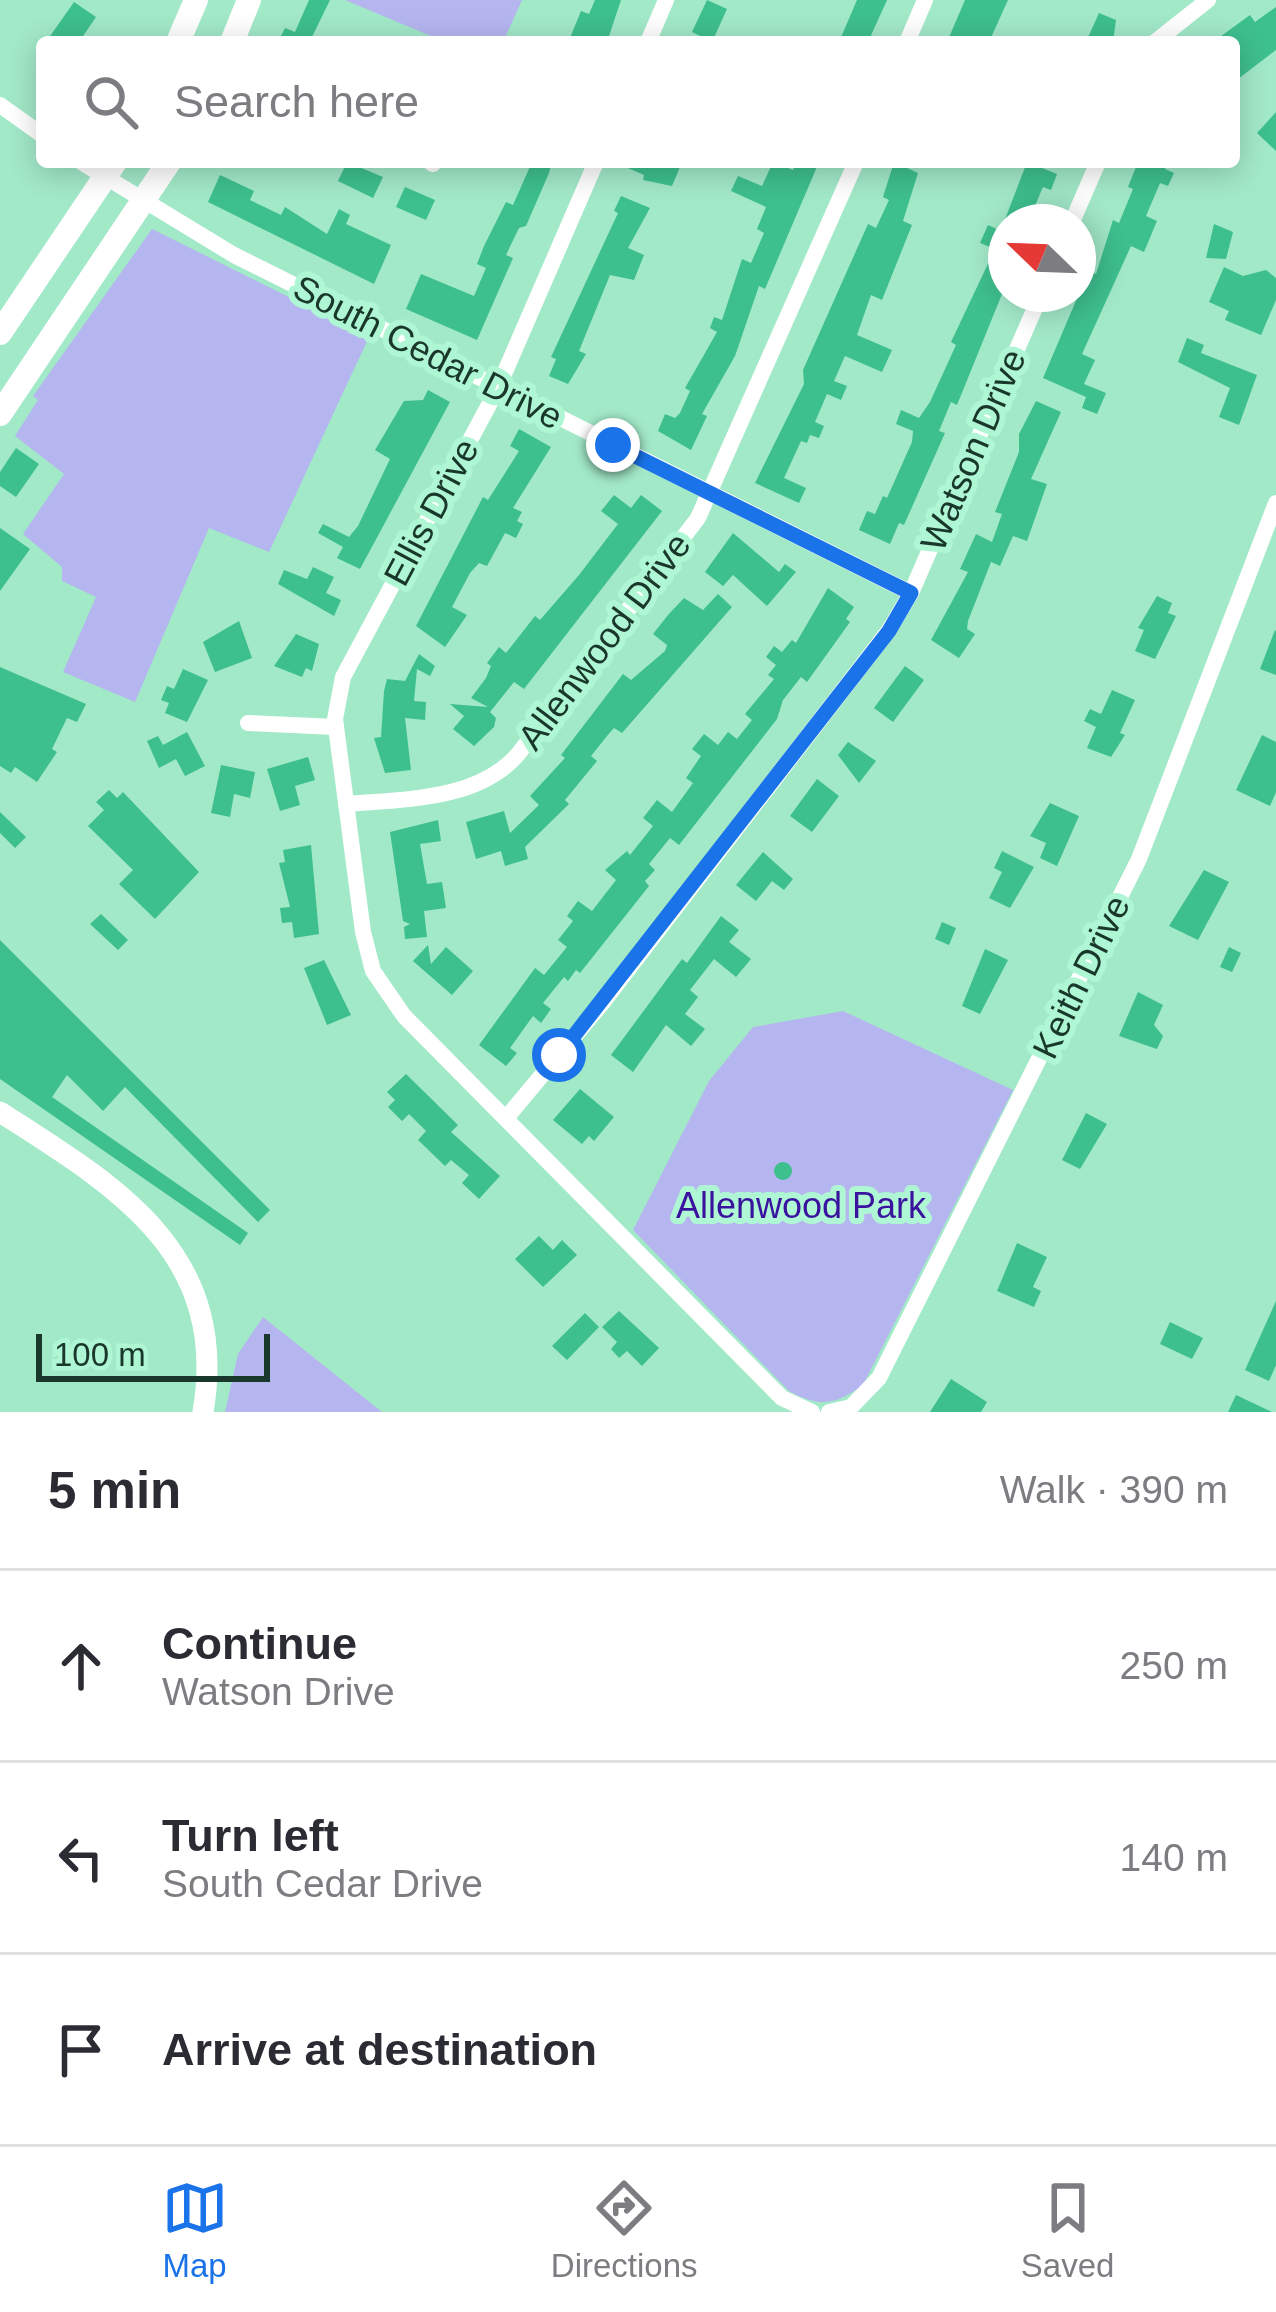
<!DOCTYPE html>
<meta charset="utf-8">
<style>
:root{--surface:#fff;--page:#f7f7f7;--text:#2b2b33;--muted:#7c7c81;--line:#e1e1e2;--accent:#1a73e8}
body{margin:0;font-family:Helvetica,sans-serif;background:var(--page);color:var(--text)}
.compass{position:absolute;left:988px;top:204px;width:108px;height:108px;border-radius:50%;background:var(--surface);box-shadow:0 6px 30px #0003;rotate:293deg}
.scale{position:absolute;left:36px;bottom:30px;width:234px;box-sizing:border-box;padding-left:12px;border:6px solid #19372a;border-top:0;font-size:33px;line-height:42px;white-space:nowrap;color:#19372a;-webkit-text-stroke:9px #aff7d4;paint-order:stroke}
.stop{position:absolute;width:36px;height:36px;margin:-27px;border:9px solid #1a73e8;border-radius:50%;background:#fff}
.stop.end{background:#1a73e8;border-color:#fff;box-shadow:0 3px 12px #0008}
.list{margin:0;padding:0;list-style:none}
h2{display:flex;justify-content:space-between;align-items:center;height:156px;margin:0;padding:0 48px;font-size:51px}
h2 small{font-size:39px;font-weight:400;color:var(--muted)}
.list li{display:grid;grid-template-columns:78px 1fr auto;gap:36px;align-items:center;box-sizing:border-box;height:192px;padding:0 48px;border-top:3px solid var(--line)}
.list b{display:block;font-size:45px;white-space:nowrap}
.list p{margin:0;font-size:39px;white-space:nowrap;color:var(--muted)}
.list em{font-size:39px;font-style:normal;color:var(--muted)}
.icon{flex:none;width:66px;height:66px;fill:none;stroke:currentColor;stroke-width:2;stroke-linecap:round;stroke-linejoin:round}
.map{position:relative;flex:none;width:1276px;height:1412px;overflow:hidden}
.search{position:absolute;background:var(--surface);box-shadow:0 6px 30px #0003;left:36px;right:36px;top:36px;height:132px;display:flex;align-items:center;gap:30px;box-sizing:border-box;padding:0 42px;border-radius:12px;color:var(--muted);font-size:45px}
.sheet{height:732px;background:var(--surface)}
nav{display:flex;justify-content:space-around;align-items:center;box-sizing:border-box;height:168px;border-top:3px solid var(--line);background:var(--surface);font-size:33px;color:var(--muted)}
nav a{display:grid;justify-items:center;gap:6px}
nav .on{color:var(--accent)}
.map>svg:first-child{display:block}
</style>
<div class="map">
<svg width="1276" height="1412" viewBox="0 0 1276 1412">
<rect width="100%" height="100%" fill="#a2e9c8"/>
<g fill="#b5b6f0">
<polygon points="345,0 522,0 503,42 445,42"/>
<polygon points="152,229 369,337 269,552 209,528 135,702 63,672 96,597 62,581 62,567 23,534 64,474 15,436 38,400 33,396"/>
<path d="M843 1011 1013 1090 863 1385C835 1405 820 1408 789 1391L633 1230 709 1081 753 1027Z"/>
<polygon points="263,1317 382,1412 225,1412 238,1354"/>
</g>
<g fill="#3ebf8e">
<polygon points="309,0 330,0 311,39 317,42 278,42 285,28 295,32"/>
<polygon points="595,0 621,0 607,42 570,38 581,11 589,14"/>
<polygon points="707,0 727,9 712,42 692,32"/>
<polygon points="857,0 887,0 868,42 839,42"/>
<polygon points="965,0 1008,0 989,42 947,42"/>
<polygon points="74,2 96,17 79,42 46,42"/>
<polygon points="1276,7 1276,50 1234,82 1234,42 1213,42 1250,15 1255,22"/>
<polygon points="1099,13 1116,20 1113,42 1086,42"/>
<polygon points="1276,112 1276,151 1257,133"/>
<polygon points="347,162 383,177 373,198 338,181"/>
<polygon points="532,162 551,166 549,173 526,226 519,228 506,255 513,258 477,340 406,309 421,274 474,296 486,268 477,264 484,246 506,202 513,205"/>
<polygon points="614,162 669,162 680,167 672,186 643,180 644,175"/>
<polygon points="773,162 793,170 796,162 819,162 765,289 759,286 735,356 702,414 707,416 691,450 658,431 665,414 675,418 680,413 690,391 685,388 717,332 710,328 714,317 722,320 742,259 751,263 764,233 757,229 766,207 731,191 738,176 762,186"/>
<polygon points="894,162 918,173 903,221 912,225 882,300 871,295 857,335 892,350 882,372 845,356 834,381 847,386 841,400 827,394 815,422 824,426 819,438 810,435 807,443 801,441 784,478 806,488 799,503 755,483 804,384 803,370 868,224 876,228 889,200 883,197"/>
<polygon points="1027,162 1057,174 1051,190 1043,187 1028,222 1004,222"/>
<polygon points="1138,162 1169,162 1165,169 1174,173 1168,186 1160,183 1146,216 1157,221 1144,252 1131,246 1082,354 1095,360 1084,384 1106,393 1097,414 1082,408 1086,397 1043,378 1084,282 1090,271 1096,274 1113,220 1119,223 1133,189 1128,187"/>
<polygon points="220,175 254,191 250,200 281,215 285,207 327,234 339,209 350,215 346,224 391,245 374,284 208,202"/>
<polygon points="405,187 435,200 426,220 396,207"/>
<polygon points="621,196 650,208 628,248 644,255 634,280 610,275 579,351 586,354 568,384 549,376 556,359 551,357 618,213 614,211"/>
<polygon points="1006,224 1006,295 1002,294 957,405 951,402 939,431 945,433 904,525 899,523 890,544 859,530 867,511 875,514 883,496 887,498 912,442 913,431 896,424 901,410 919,418 930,402 956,345 951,342 995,249 980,243 988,225 1003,232"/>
<polygon points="1214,224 1233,232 1226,259 1206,258"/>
<polygon points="1224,267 1243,276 1266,270 1276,278 1276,300 1261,335 1225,320 1229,311 1209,302"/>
<polygon points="1187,338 1204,345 1201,353 1257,375 1239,425 1219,417 1230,388 1178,362"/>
<polygon points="428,390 450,402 360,569 337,558 343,547 318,533 323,524 349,537 358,526 390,459 375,450 404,401 423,400"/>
<polygon points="1036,401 1061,412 1031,479 1047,484 1027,541 1013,536 1000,566 991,562 968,621 967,629 975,634 959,658 931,640 968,572 960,569 976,534 992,542 1002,514 995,512 1019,452 1019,434"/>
<polygon points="519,429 551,447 513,508 522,512 517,521 523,524 516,538 505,533 487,566 479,563 470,573 452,607 467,615 445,647 416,626 483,497 488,500 519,451 510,446"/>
<polygon points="16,448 39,464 16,497 0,486 0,472"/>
<polygon points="614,495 631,508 641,495 662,511 524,689 514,682 490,712 496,718 494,727 474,746 453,729 464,716 450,704 488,707 471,698 486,678 491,666 487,663 499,647 506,653 535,616 540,620 579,575 618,524 601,511"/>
<polygon points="0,528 30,549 0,591"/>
<polygon points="733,533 779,572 785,564 796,572 767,606 733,575 723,586 705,572"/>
<polygon points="313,567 334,577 326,593 341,600 334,616 278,584 284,570 307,579"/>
<polygon points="828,588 854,607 846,619 850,622 807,682 801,677 783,700 777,719 679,845 670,838 649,864 655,870 645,881 649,886 580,973 576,970 568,981 564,977 543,1003 551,1009 541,1023 533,1016 510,1048 517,1053 506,1066 479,1045 535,968 544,975 567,947 558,940 573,921 567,916 578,901 592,911 616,880 605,870 627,851 630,855 653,826 643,818 657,800 672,812 693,783 686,778 701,756 692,749 704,734 718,745 728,732 737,739 752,720 745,714 774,679 768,675 776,665 766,657 774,646 782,652 792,640 796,643"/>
<polygon points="718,594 732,607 622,733 614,728 607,736 591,756 597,761 565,800 569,804 525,847 528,859 505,866 501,851 476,859 466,822 504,811 510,833 539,805 530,796 565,758 561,755 623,674 631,680 665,651 667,645 653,634 668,615 684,598 703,610"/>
<polygon points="1157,596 1172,603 1168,613 1176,616 1155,659 1135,651 1144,630 1138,628"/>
<polygon points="239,621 252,658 215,672 203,642"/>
<polygon points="1275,630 1276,631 1276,675 1260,669"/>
<polygon points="296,634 319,644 312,671 306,668 302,677 274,666"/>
<polygon points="419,654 435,666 430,676 417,669 414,701 426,702 425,720 405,718 411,770 385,773 374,738 381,737 384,691 387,679 405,681"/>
<polygon points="905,666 924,680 893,722 874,708"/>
<polygon points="0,667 86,704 77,722 67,718 52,749 57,752 37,782 15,767 11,773 0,766"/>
<polygon points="183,669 208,680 187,722 165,713 169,703 161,700 167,686 174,689"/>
<polygon points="1112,690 1135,700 1120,733 1125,735 1111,757 1087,748 1096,727 1084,721 1090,709 1101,714"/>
<polygon points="187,732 205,766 185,776 176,759 159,768 147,741 158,736 163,745"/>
<polygon points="1262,735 1276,742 1276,792 1270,806 1236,790"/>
<polygon points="848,742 876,761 859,783 838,755"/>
<polygon points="308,757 315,780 295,786 300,805 280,811 267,769"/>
<polygon points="221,765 255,772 250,798 234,794 230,817 211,813"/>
<polygon points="817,779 839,796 812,832 790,816"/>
<polygon points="109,790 117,798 123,792 199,872 155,919 119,884 133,870 88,826 104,810 96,802"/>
<polygon points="1050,803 1079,816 1057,866 1040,858 1046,843 1030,836"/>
<polygon points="0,812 26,837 15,848 0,833"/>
<polygon points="438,820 441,841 420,844 427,884 442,882 446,908 424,911 427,937 405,939 404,927 410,924 403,921 390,832"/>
<polygon points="311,845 319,934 294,938 292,922 282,923 280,908 290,907 279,863 285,862 283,850"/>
<polygon points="1002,851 1034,867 1010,908 989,898 1002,872 994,868"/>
<polygon points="763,852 793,879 784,890 772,881 756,901 736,885"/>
<polygon points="1204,870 1229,882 1198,940 1169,926"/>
<polygon points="101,914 128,940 118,950 90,924"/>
<polygon points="721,916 739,930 729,942 751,959 736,977 714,959 690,990 698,997 685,1014 705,1029 691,1046 666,1025 633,1072 611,1055 682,959 687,963"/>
<polygon points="942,922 956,928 949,945 935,939"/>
<polygon points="0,940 270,1210 258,1222 125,1087 103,1111 67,1075 52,1097 248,1233 240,1245 0,1079"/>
<polygon points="428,945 431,964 446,947 473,971 452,995 413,961"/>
<polygon points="1229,947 1241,953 1232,972 1220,967"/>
<polygon points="985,949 1008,960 980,1014 962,1006"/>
<polygon points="324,960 351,1015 327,1025 304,968"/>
<polygon points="1138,992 1163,1005 1154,1025 1163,1036 1157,1049 1119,1036"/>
<polygon points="406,1074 458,1125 451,1132 500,1176 479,1199 462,1183 469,1175 451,1160 445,1166 418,1140 426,1131 409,1114 402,1121 388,1107 395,1100 387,1092"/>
<polygon points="580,1089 614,1117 594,1141 589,1136 582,1144 553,1120"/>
<polygon points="1086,1113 1107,1124 1080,1169 1062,1160"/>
<circle cx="783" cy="1171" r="9"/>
<polygon points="539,1236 553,1250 562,1240 577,1255 543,1287 515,1259"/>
<polygon points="1017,1243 1047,1257 1033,1287 1041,1291 1034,1307 997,1291"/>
<polygon points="1276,1301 1276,1365 1269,1381 1245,1370"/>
<polygon points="619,1311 659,1348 642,1366 627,1351 619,1358 611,1349 617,1342 602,1327"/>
<polygon points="585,1313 599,1327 567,1360 552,1346"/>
<polygon points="1170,1322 1203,1338 1192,1359 1160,1344"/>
<polygon points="951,1379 987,1402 981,1412 930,1412"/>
<polygon points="1236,1395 1272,1412 1228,1412"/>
</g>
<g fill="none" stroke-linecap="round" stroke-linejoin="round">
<g stroke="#fff" stroke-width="16">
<polyline points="648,42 666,0"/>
<polyline points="907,42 925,0"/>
<polyline points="1155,42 1208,0"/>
<polyline points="0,105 42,135"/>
<polyline points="81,162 234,255 911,593"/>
<polyline points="430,162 433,164"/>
<polyline points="596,162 498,388 343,677 335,719 363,932 373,971 404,1016 782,1398 812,1412"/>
<polyline points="1072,222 1098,162"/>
<polyline points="248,723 336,727"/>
<path d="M346 804C404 799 479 801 519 753L698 518 856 162"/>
<polyline points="507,1117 604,1001 889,630 911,593 1041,294"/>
<polyline points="829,1412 851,1407 879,1378 1139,859 1276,503"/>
</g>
<path stroke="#fff" stroke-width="21" d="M0 1112C116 1186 230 1253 203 1412"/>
<g stroke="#fff" stroke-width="24">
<polyline points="178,42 196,0"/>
<polyline points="232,42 249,0"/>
<polyline points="0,333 115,162"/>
<polyline points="0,414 169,162"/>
</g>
</g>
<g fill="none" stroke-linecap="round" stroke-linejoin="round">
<polyline stroke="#1a73e8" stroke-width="15" points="559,1055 889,631 911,593 613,445"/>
</g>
<g text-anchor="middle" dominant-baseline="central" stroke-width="12" stroke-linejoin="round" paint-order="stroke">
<g font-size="36" fill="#19372a" stroke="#aff7d4">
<text transform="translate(428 352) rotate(27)">South Cedar Drive</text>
<text transform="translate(973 450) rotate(-67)">Watson Drive</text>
<text transform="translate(431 512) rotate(-62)">Ellis Drive</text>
<text transform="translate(604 641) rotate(-53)">Allenwood Drive</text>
<text transform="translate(1081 977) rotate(-64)">Keith Drive</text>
</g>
<g font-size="36" fill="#3b129e" stroke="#aff7d4">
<text x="801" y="1205">Allenwood Park</text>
</g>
</g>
</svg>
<svg class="compass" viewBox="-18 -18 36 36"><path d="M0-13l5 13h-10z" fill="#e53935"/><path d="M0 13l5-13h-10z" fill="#7c7c81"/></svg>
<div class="scale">100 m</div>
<div class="stop" style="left:559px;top:1055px"></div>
<div class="stop end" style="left:613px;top:445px"></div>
<div class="search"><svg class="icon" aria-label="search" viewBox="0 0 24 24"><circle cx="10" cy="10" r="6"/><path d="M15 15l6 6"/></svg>Search here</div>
</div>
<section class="sheet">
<h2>5 min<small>Walk · 390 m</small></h2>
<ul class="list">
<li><svg class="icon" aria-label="ahead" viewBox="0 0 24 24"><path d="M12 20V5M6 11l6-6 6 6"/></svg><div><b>Continue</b><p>Watson Drive</p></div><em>250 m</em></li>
<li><svg class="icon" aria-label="left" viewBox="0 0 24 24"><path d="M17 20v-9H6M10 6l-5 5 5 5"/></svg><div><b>Turn left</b><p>South Cedar Drive</p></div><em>140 m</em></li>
<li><svg class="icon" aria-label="arrive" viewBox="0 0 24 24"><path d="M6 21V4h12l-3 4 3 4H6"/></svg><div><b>Arrive at destination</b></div></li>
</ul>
</section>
<nav>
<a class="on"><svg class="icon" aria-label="map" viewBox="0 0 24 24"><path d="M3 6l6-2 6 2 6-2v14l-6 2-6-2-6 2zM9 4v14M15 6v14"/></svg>Map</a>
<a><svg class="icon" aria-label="directions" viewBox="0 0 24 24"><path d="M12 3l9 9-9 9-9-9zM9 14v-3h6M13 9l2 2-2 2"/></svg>Directions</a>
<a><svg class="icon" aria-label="saved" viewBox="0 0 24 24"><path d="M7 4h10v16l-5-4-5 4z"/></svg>Saved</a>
</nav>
